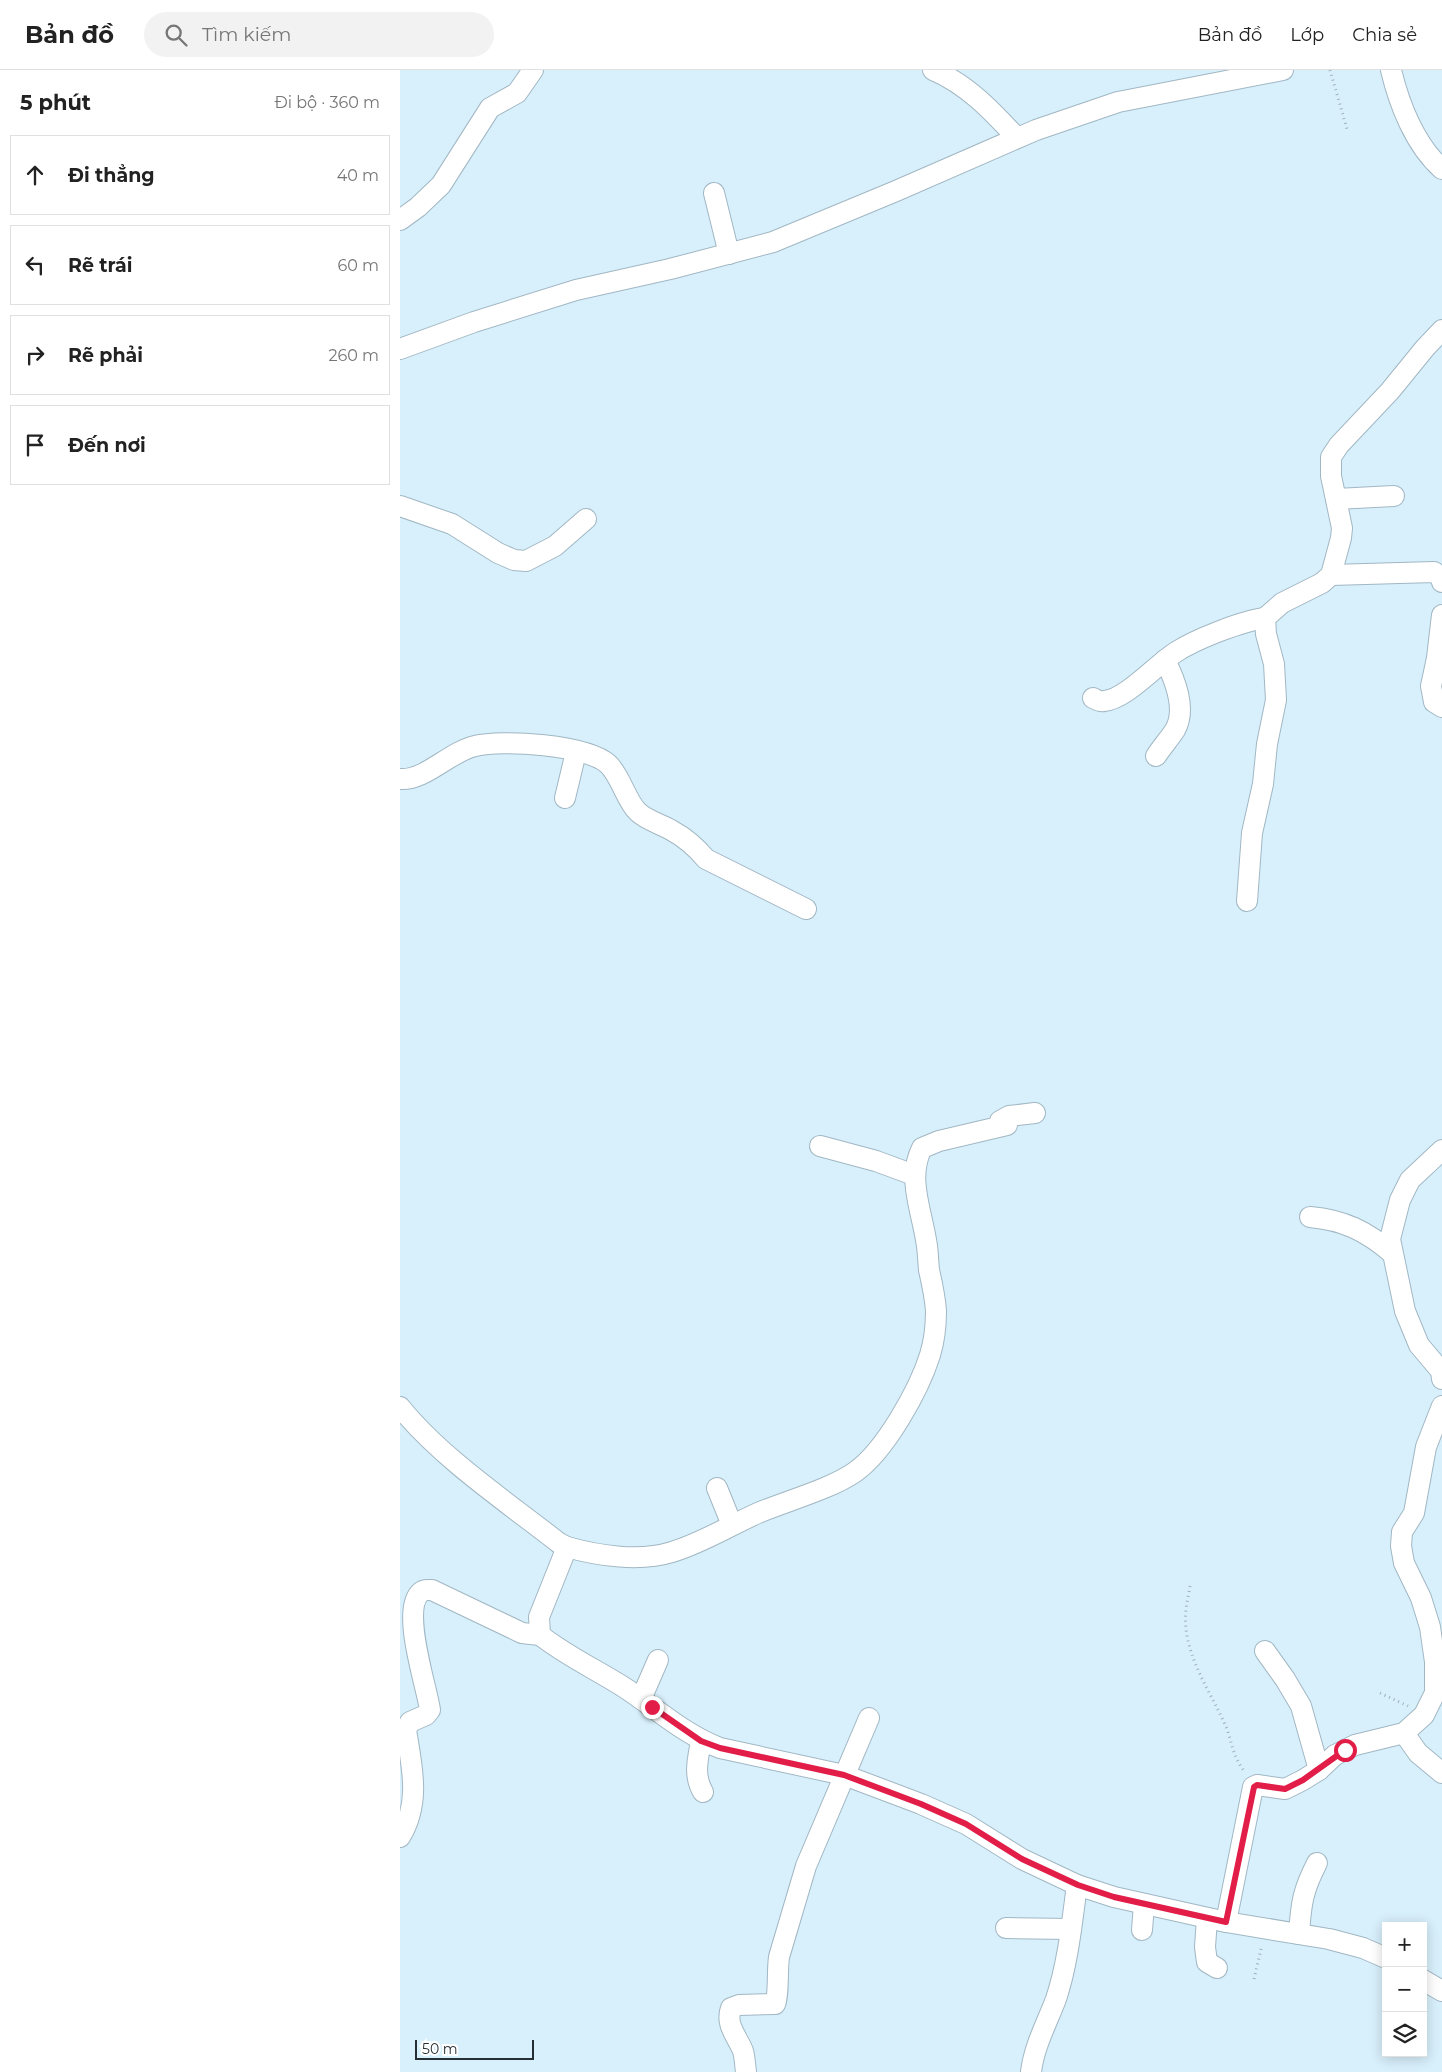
<!DOCTYPE html>
<html lang="vi">
<meta charset="utf-8">
<style>
:root{--surface:#fff;--page:#f2f2f2;--text:#222;--muted:#767676;--line:#e0e0e0}
body{margin:0;font-family:Montserrat,sans-serif;background:var(--page);color:var(--text)}
.controls{position:absolute;right:15px;bottom:15px;display:grid;overflow:hidden;border-radius:0px;box-shadow:0 2px 12px #0003}
.controls button{width:45px;height:45px;display:grid;place-items:center;padding:0;border:0;border-bottom:1px solid var(--line);background:var(--surface);color:var(--text);font:25px sans-serif}
.scale{position:absolute;left:15px;bottom:12px;width:119px;box-sizing:border-box;padding-left:5px;border:2px solid #252e33;border-top:0;font-size:14px;line-height:18px;white-space:nowrap;color:#252e33;-webkit-text-stroke:4px #fff;paint-order:stroke}
.stop{position:absolute;width:15px;height:15px;margin:-11px;border:4px solid #e11d48;border-radius:50%;background:#fff}
.stop.end{background:#e11d48;border-color:#fff;box-shadow:0 1px 5px #0008}
.list{margin:0;padding:0;list-style:none}
h2{display:flex;justify-content:space-between;align-items:center;height:65px;margin:0;padding:0 20px;font-size:21px}
h2 small{font-size:16px;font-weight:400;color:var(--muted)}
.list li{display:grid;grid-template-columns:32px 1fr auto;gap:15px;align-items:center;box-sizing:border-box;height:80px;margin:0 10px 10px;padding:0 10px;border:1px solid var(--line);border-radius:0px}
.list b{display:block;font-size:19px;white-space:nowrap}
.list em{font-size:16px;font-style:normal;color:var(--muted)}
.icon{flex:none;width:28px;height:28px;fill:none;stroke:currentColor;stroke-width:2;stroke-linecap:round;stroke-linejoin:round}
.map{position:relative;flex:none;width:1042px;height:2002px;overflow:hidden}
header{display:flex;align-items:center;gap:30px;box-sizing:border-box;height:70px;padding:0 25px;background:var(--surface);border-bottom:1px solid var(--line)}
header strong{font-size:24px}
nav{display:flex;gap:28px;margin-inline-start:auto;font-size:18px}
.search{width:350px;height:45px;background:var(--page);display:flex;align-items:center;gap:12px;box-sizing:border-box;padding:0 18px;border-radius:28px;color:var(--muted);font-size:19px}
main{display:flex}
aside{flex:1;background:var(--surface)}
.map>svg:first-child{display:block}
</style>
<header>
<strong>Bản đồ</strong>
<div class="search"><svg class="icon" aria-label="search" viewBox="0 0 24 24"><circle cx="10" cy="10" r="6"/><path d="M15 15l6 6"/></svg>Tìm kiếm</div>
<nav><a>Bản đồ</a><a>Lớp</a><a>Chia sẻ</a></nav>
</header>
<main>
<aside>
<h2>5 phút<small>Đi bộ · 360 m</small></h2>
<ul class="list">
<li><svg class="icon" aria-label="ahead" viewBox="0 0 24 24"><path d="M12 20V5M6 11l6-6 6 6"/></svg><div><b>Đi thẳng</b></div><em>40 m</em></li>
<li><svg class="icon" aria-label="left" viewBox="0 0 24 24"><path d="M17 20v-9H6M10 6l-5 5 5 5"/></svg><div><b>Rẽ trái</b></div><em>60 m</em></li>
<li><svg class="icon" aria-label="right" viewBox="0 0 24 24"><path d="M7 20v-9h11M14 6l5 5-5 5"/></svg><div><b>Rẽ phải</b></div><em>260 m</em></li>
<li><svg class="icon" aria-label="arrive" viewBox="0 0 24 24"><path d="M6 21V4h12l-3 4 3 4H6"/></svg><div><b>Đến nơi</b></div></li>
</ul>
</aside>
<div class="map">
<svg width="1042" height="2002" viewBox="0 0 1042 2002">
<rect width="100%" height="100%" fill="#d8f0fc"/>
<g fill="none" stroke-linecap="round" stroke-linejoin="round">
<g stroke="#a1b7c3" stroke-width="22">
<g id="minor">
<path d="M533 0C567 14 593 42 617 68"/>
<path d="M991 0C999 34 1015 75 1042 99"/>
<polyline points="314,123 329,184"/>
<polyline points="0,150 18,137 41,115 90,38 117,23 133,0"/>
<polyline points="0,279 74,252 176,220 270,199 373,172 496,121 636,60 718,32 883,0"/>
<polyline points="936,429 994,426"/>
<polyline points="0,436 52,454 98,483 114,490 126,491 155,476 186,449"/>
<polyline points="931,505 1034,502 1041,507 1042,512"/>
<polyline points="1042,545 1037,588 1031,616 1034,632 1042,637"/>
<path d="M693 628C697 630 700 632 704 631 725 630 757 594 776 582 796 569 842 551 865 548"/>
<path d="M756 686C762 677 769 669 775 660 787 639 775 610 765 590"/>
<path d="M0 709C25 711 49 682 75 676 102 669 187 675 208 694 221 706 226 731 238 742 246 750 261 754 271 760 284 767 296 777 306 789L406 839"/>
<polyline points="165,728 176,682"/>
<polyline points="847,831 852,763 863,714 867,674 876,630 874,594 866,564 865,548 882,533 922,513 931,505 941,468 942,458 931,406 931,387 939,375 990,321 1025,278 1042,260"/>
<polyline points="420,1076 476,1091 514,1105"/>
<polyline points="1042,1080 1010,1110 1000,1130 990,1169 1005,1241 1019,1275 1041,1301 1042,1309"/>
<path d="M910 1147C944 1150 966 1161 992 1183"/>
<path d="M0 1337C40 1387 108 1433 159 1473L167 1477 139 1547 140 1565C165 1585 195 1599 222 1616 255 1637 283 1664 320 1678L444 1705 521 1734 566 1754 622 1789 677 1815 714 1827 826 1852 929 1869 963 1878 986 1888"/>
<polyline points="317,1418 332,1455"/>
<path d="M167 1477C199 1486 240 1492 272 1482 302 1473 329 1456 358 1443 386 1431 431 1419 455 1402 485 1381 519 1320 530 1285 534 1272 536 1254 536 1241 535 1227 532 1213 529 1200 528 1190 528 1179 526 1170 521 1139 507 1107 522 1078L539 1071 607 1055 600 1051 609 1046 635 1043"/>
<polyline points="865,1581 885,1609 901,1636 919,1700"/>
<polyline points="241,1629 258,1590"/>
<polyline points="1004,1663 1018,1683 1042,1703"/>
<path d="M301 1671C298 1689 293 1705 303 1722"/>
<path d="M0 1767C21 1733 12 1697 6 1660L10 1652 26 1645 30 1640C27 1617 0 1539 21 1522 24 1519 28 1520 32 1520L122 1563 140 1565"/>
<polyline points="807,1848 805,1877 807,1892 817,1898"/>
<polyline points="826,1852 853,1717 857,1715 885,1719 903,1710 919,1700 935,1685 955,1675 1004,1663 1024,1645 1035,1623 1035,1592 1030,1557 1021,1528 1004,1493 1001,1476 1002,1462 1014,1443 1026,1377 1042,1336"/>
<polyline points="606,1858 671,1859"/>
<polyline points="742,1860 744,1834"/>
<path d="M899 1864C901 1833 903 1820 917 1793"/>
<polyline points="1023,1910 1042,1921"/>
<path d="M346 2002C345 1995 345 1988 343 1981 337 1966 325 1955 331 1938L339 1935 375 1934C379 1926 377 1900 379 1887L406 1796 469 1648"/>
<path d="M631 2002C634 1976 647 1953 656 1929 668 1893 672 1852 677 1815"/>
</g>
</g>
<g stroke="#9eb1ba" stroke-width="3" stroke-dasharray="1 4" stroke-linecap="butt">
<polyline points="930,0 947,59"/>
<path d="M790 1516C789 1524 787 1531 786 1539 781 1583 811 1621 827 1659 832 1674 834 1689 845 1702"/>
<polyline points="980,1623 1008,1636"/>
<polyline points="854,1909 862,1875"/>
</g>
<use href="#minor" stroke="#fff" stroke-width="20"/>
</g>
<g fill="none" stroke-linecap="round" stroke-linejoin="round">
<polyline stroke="#e11d48" stroke-width="6" points="252,1637 301,1671 320,1678 444,1705 521,1734 566,1754 622,1789 678,1815 714,1827 826,1852 854,1717 857,1715 885,1719 903,1710 945,1680"/>
</g>
</svg>
<div class="controls">
<button>+</button>
<button>−</button>
<button><svg class="icon" aria-label="layers" viewBox="0 0 24 24"><path d="M12 4l9 5-9 5-9-5zM3 14l9 5 9-5"/></svg></button>
</div>
<div class="scale">50 m</div>
<div class="stop" style="left:945px;top:1680px"></div>
<div class="stop end" style="left:252px;top:1637px"></div>
</div>
</main>
